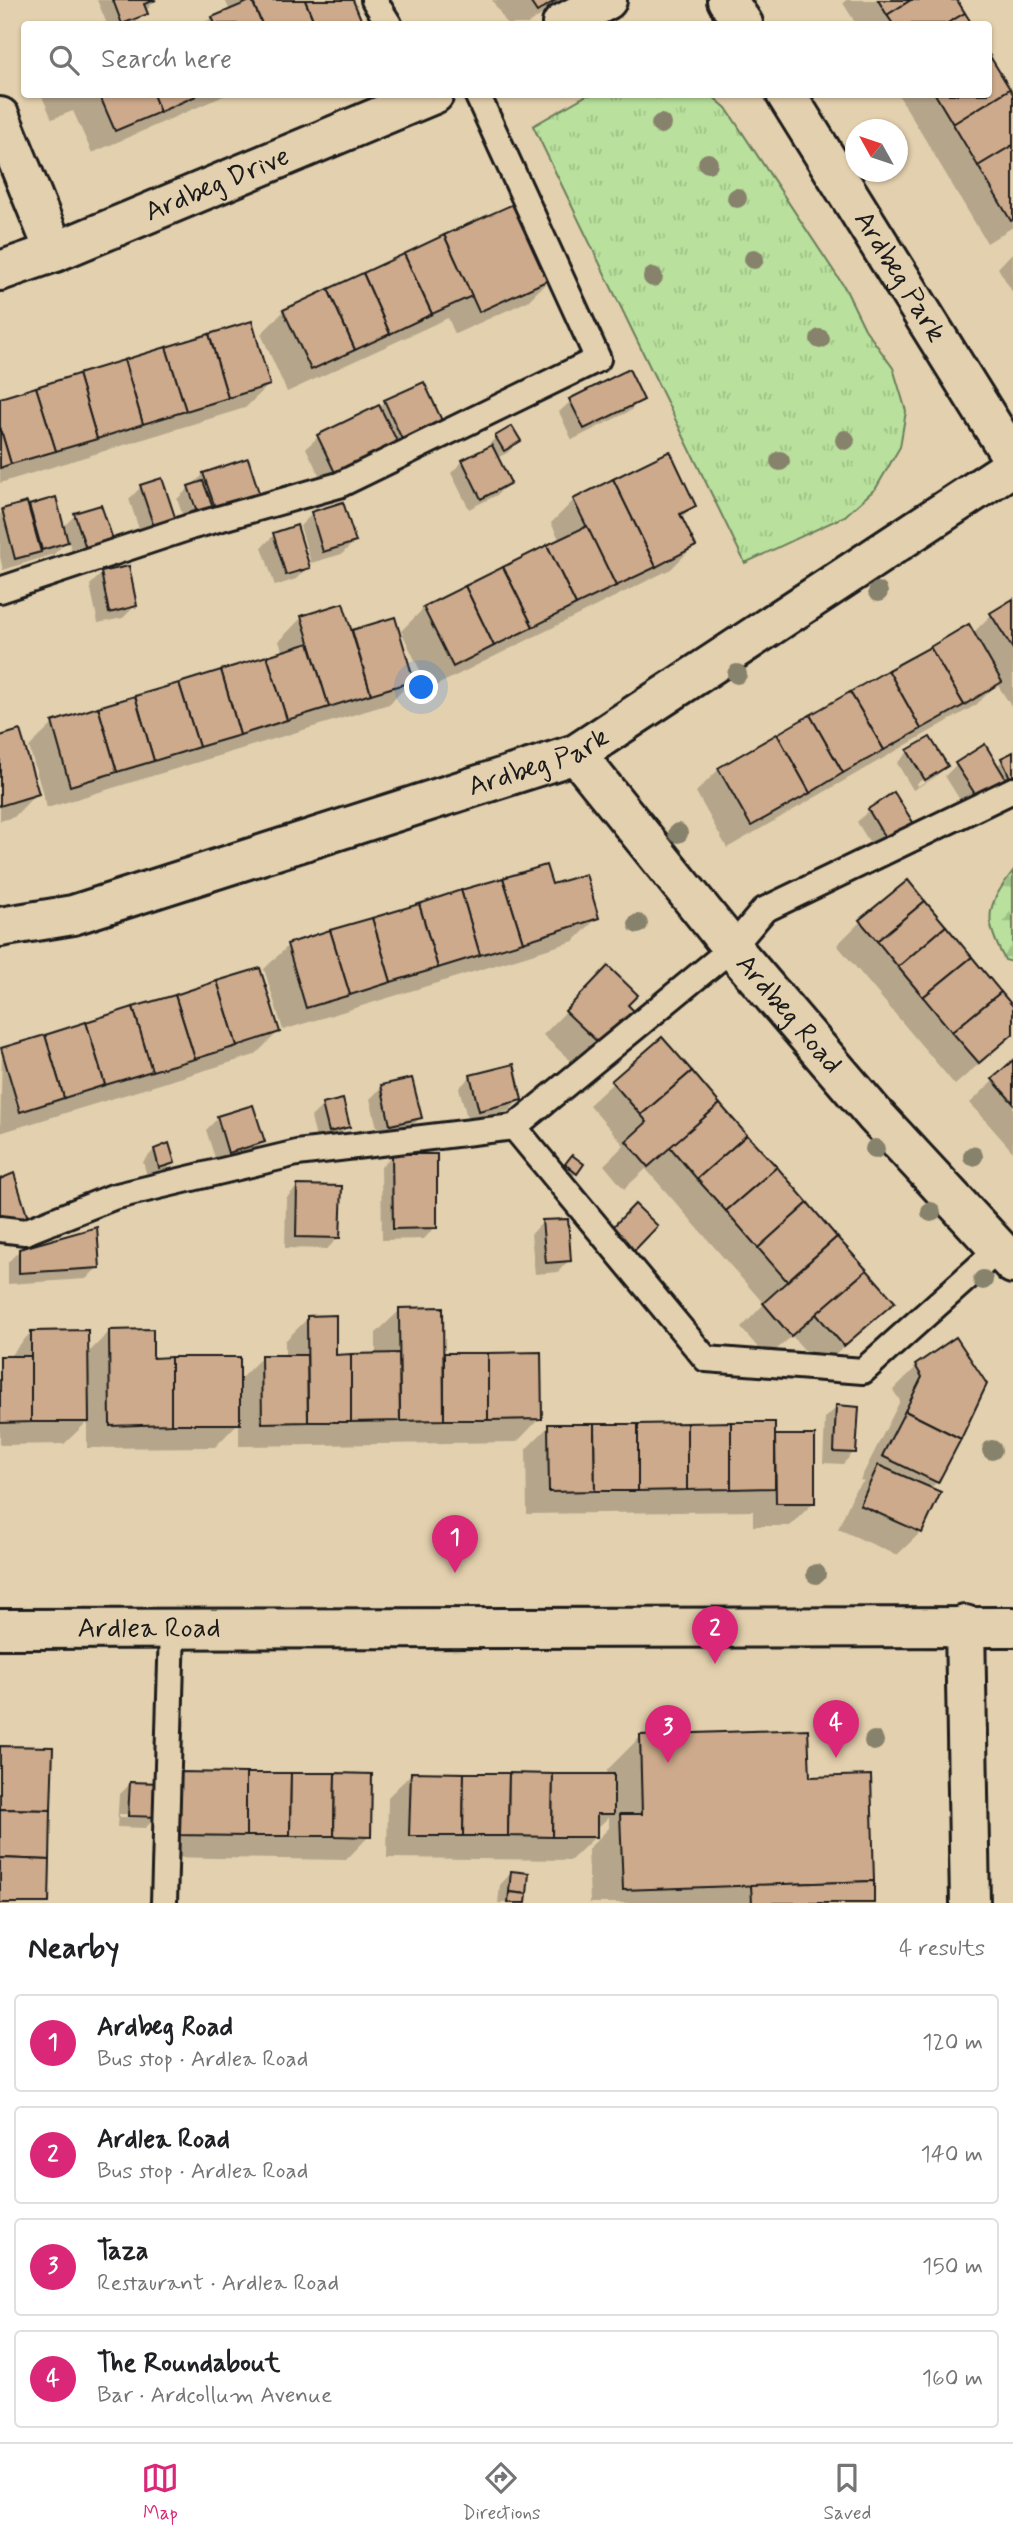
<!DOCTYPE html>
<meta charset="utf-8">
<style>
:root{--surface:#fff;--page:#f2f2f2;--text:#202124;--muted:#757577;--line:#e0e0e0;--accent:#db2777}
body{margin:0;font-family:Mynerve,sans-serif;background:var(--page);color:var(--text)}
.compass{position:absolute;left:845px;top:119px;width:63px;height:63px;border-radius:50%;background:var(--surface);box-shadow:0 2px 5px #0004;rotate:310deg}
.you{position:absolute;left:422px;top:688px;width:24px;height:24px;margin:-18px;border:5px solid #fff;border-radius:50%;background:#1a73e8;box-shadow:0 0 0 10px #1a73e833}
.badge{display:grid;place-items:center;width:46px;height:46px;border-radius:50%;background:var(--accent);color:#fff;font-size:23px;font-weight:700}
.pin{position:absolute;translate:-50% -58px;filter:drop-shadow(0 2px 4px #0008)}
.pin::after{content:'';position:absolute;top:37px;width:24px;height:21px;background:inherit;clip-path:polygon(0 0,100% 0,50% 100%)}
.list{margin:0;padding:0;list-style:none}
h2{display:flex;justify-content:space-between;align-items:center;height:91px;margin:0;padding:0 28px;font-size:30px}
h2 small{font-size:23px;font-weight:400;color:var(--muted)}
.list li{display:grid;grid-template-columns:46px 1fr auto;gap:21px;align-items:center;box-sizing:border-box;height:98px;margin:0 14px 14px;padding:0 14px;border:2px solid var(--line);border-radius:7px}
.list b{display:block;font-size:26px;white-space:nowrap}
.list p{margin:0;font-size:23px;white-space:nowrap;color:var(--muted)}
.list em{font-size:23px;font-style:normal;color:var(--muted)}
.icon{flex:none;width:38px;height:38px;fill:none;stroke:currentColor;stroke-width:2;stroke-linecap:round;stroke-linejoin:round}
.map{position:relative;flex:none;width:1013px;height:1903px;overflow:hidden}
.search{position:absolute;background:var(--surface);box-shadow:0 2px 5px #0004;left:21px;right:21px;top:21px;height:77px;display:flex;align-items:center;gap:18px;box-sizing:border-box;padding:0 24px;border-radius:7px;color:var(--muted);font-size:26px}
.sheet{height:539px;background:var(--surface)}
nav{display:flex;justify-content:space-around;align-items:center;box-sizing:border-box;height:98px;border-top:2px solid var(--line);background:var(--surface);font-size:19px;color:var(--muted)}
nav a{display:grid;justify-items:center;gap:4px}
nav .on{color:var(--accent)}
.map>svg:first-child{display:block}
</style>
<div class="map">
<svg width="1013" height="1903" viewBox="0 0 1013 1903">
<defs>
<pattern id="grass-tufts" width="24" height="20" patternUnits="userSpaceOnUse" patternTransform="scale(1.75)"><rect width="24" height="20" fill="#b9e09c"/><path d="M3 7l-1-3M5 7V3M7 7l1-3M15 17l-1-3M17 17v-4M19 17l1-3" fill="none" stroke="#9ec086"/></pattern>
<pattern id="forest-firs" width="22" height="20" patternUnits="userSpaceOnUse" patternTransform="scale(1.75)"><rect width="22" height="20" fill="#b9e09c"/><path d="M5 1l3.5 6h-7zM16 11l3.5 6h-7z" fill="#9ec086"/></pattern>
</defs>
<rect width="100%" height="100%" fill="#e3d0ae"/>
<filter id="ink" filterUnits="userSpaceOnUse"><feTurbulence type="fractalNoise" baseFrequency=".0143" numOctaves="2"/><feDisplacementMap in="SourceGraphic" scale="14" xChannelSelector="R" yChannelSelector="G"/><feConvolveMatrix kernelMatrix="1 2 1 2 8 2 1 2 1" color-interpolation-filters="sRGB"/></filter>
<g filter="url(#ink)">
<polygon fill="url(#grass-tufts)" stroke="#6a7e5c" stroke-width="2" points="587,95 711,95 726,108 845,288 865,329 893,368 906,411 900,447 876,488 845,516 745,563 533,126"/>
<path fill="url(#forest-firs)" stroke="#6a7e5c" stroke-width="2" d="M1013 871V962L1005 960C983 919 986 907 1013 871Z"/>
<g fill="#0003" fill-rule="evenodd">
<polygon points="97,0 155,0 135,24 107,24"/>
<polygon points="225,0 351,0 361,24 199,24 230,11"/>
<polygon points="492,0 564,0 528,24 507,24"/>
<polygon points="846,0 955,0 970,24 856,24 843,3"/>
<polygon points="41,94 228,94 92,153 73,111 52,119"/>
<polygon points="898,94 988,94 1013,97 1013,227 987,243"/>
<polygon points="1013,252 1013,293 998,268"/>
<polygon points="551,278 528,301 455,334 448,318 287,392 261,334 284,311"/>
<polygon points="269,385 245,408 0,483 0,400"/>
<polygon points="641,399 630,411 572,440 559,412 571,401"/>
<polygon points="385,402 443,426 326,489 306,448 318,437 379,408"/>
<polygon points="496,437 519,441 507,453 497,458 508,483 497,495 469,509 451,473 463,461 485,449"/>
<polygon points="246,460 205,524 193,495 190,496 199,524 187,528 177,499 204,474"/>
<polygon points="161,481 174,519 142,538 129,499 141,487"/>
<polygon points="574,500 694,505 681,519 694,546 671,569 429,689 401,631 424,608 560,541 551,523"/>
<polygon points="30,506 62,528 75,515 112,541 75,561 68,540 54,554 3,570 0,557 0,514 3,511 27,509"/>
<polygon points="312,514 354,542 342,554 311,563 300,526"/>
<polygon points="274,535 308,567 296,579 275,586 262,547"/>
<polygon points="102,573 135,606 123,618 98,623 90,585"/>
<polygon points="1013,601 1013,709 997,684 976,705 727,848 696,792 719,769 972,634 992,614"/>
<polygon points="302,617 351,633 394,620 412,681 389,704 47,808 29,747 53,724 283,653 279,641"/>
<polygon points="0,738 37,793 14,817 0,821"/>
<path d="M908 752 946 766 934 778 913 790 897 763ZM935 772V776L918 786 917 783Z"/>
<polygon points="1013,754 1013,789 965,808 945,776 957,764 996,766"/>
<polygon points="894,795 913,826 876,853 857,822 869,810"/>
<polygon points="908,883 1013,1009 1013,1034 955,1085 837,945 860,922"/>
<polygon points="551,886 597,918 574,941 283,1030 264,969 288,946"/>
<polygon points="585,992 626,1005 580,1070 543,1035"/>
<polygon points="278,1032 255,1055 0,1133 2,1049"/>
<polygon points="661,1039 892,1302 820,1368 792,1336 767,1358 741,1328 764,1304 646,1169 624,1189 604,1165 624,1145 589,1105"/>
<polygon points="1013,1062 1013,1152 970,1103"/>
<polygon points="471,1076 520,1099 509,1111 468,1121 459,1088"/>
<polygon points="382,1087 420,1118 408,1129 379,1136 370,1099"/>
<polygon points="323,1105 348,1126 336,1138 317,1143 311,1117"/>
<polygon points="218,1118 263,1141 251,1153 217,1164 206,1130"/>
<polygon points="154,1150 173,1163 162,1174 148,1179 143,1162"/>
<polygon points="393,1155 435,1227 424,1239 382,1240 381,1167"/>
<polygon points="572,1157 576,1173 564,1184 561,1169"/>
<polygon points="297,1187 339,1237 327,1249 285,1248 286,1198"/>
<polygon points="543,1222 569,1260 558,1272 535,1274 531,1234"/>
<polygon points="20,1250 98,1267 86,1279 8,1284 8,1262"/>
<polygon points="400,1310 442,1355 539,1354 540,1418 517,1442 239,1446 239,1422 215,1447 87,1448 87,1422 64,1444 0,1445 0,1358 8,1358 31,1332 87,1354 110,1331 152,1360 238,1381 262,1357 285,1357 285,1341 308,1318 334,1357 376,1356 376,1333"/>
<polygon points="956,1340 937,1482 930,1489 921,1532 897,1555 838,1529 855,1490 864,1481 860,1480 900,1401 893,1390 916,1367"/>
<polygon points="837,1407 854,1452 843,1464 823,1463 825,1418"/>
<polygon points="549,1426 813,1437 814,1502 790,1526 753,1526 753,1511 527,1514 526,1449"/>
<polygon points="640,1737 808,1779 872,1903 590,1903 588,1849 609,1828 609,1817 595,1830 595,1837 571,1860 387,1858 388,1797 411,1774 608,1776 607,1770"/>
<path d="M131 1783 369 1836 346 1860 154 1857V1820L145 1828 117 1827 119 1795ZM119 1814 149 1815V1818L119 1817Z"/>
<polygon points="511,1873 525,1903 498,1903 500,1885"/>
</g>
<g fill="#cdaa8b" stroke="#1c1c1c" stroke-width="2">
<polygon points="113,0 156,0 144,4 148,14 122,24"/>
<polygon points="252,0 262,24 215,24 212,17"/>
<polygon points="252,0 305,0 315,24 262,24"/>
<polygon points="305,0 353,0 363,24 315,24"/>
<polygon points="529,0 556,0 537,12"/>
<polygon points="878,0 911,0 887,15"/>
<polygon points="911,0 957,0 965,13 946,24 893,24 887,15"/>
<polygon points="965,13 972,24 946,24"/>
<polygon points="988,53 1010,89 953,124 935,94 988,94"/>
<polygon points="1010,89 1013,94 1013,145 978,166 953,124"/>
<polygon points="99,94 153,94 160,112 115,131"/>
<polygon points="153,94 195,94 196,96 160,112"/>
<polygon points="1013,145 1013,220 1011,221 978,166"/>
<polygon points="518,202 553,278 479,312 444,235"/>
<polygon points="444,235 472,296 432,314 404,254"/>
<polygon points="404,254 432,314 390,334 363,273"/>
<polygon points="363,273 390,334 355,350 328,289"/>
<polygon points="328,289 355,350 311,370 283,310"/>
<polygon points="252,321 270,385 228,398 209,334"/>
<polygon points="209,334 228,398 186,411 166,347"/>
<polygon points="166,347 186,411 143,424 124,360"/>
<polygon points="124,360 143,424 97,439 78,374"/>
<polygon points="629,369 644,400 584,429 569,399"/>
<polygon points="78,374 97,439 56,451 36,387"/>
<polygon points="424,382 445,427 405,446 384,400"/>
<polygon points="36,387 56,451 11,464 0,427 0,398"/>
<polygon points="379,405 400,447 338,479 317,435"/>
<polygon points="512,426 521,441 504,451 495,436"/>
<polygon points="0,427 11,464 0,468"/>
<polygon points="492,445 511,483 481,499 462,460"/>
<polygon points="670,451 696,506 680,514 696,546 656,567 613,479"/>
<polygon points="248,458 261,499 217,513 203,473"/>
<polygon points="162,478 176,520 154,527 140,485"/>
<polygon points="613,479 656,567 616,586 573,499"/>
<polygon points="203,481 215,513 199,518 188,486"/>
<polygon points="56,497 68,542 42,550 29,505"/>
<polygon points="27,502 41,552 15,559 2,509"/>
<polygon points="343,502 356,542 323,552 311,512"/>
<polygon points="101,505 114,542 87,551 74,513"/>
<polygon points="297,525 310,568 286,575 273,533"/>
<polygon points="587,526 616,586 576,605 547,545"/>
<polygon points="547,545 576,605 533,627 503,567"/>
<polygon points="129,566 137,606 109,613 101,572"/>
<polygon points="503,567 533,627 494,646 465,586"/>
<polygon points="465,586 494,646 453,667 423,607"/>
<polygon points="1013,599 1013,649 990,613"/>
<polygon points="343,603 371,694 329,707 301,616"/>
<polygon points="395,617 414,681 371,694 352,630"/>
<polygon points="969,624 1002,682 964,705 930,647"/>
<polygon points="309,643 329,707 287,720 267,656"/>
<polygon points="930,647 964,705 921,729 888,670"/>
<polygon points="267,656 287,720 240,735 221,670"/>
<polygon points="221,670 240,735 199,747 179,683"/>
<polygon points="888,670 921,729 884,750 850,692"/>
<polygon points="179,683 199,747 154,761 135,696"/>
<polygon points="850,692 884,750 843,773 810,715"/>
<polygon points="135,696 154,761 117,772 98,707"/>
<polygon points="98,707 117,772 70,786 52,722"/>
<polygon points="810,715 843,773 810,793 777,734"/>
<polygon points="20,730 39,794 0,806 0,736"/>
<polygon points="777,734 810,793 751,826 718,768"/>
<polygon points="930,737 948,766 925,780 907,750"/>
<polygon points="985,744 1006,779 977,797 955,763"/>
<polygon points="1013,752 1013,784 1001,758"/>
<polygon points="894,792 916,827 888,843 868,809"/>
<polygon points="546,865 552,884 586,874 599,918 523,942 503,878"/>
<polygon points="503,878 523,942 480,955 461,890"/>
<polygon points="908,880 925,901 877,941 859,920"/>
<polygon points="461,890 480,955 438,968 419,904"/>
<polygon points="925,901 946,926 898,967 877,941"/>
<polygon points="419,904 438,968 391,982 372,918"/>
<polygon points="372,918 391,982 350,995 330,930"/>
<polygon points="946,926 972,957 923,997 898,967"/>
<polygon points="330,930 350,995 306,1008 287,944"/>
<polygon points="972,957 1001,992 952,1032 923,997"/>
<polygon points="608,966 638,995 628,1005 638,1015 604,1048 565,1011"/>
<polygon points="260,968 280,1032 237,1046 217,981"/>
<polygon points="217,981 237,1046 195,1059 175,995"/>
<polygon points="1001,992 1013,1006 1013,1034 979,1063 952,1032"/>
<polygon points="175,995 195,1059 152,1071 133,1007"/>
<polygon points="133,1007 152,1071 105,1085 86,1022"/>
<polygon points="86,1022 105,1085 64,1098 45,1035"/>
<polygon points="45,1035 64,1098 20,1112 1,1048"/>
<polygon points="662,1037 692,1071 641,1115 611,1081"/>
<polygon points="1013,1060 1013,1103 992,1079"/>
<polygon points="514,1064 522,1100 479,1111 470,1075"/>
<polygon points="692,1071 720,1104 648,1167 626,1141 647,1122 641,1115"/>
<polygon points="412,1078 422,1118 390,1125 381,1085"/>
<polygon points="343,1099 350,1127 329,1132 322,1104"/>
<polygon points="720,1104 747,1135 697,1179 670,1147"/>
<polygon points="253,1105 265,1142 228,1153 217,1116"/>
<polygon points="747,1135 777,1167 726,1211 697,1179"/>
<polygon points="169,1143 175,1163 159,1168 154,1149"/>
<polygon points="392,1154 437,1154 437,1228 393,1229"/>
<polygon points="572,1155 584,1164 577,1174 565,1164"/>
<polygon points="777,1167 808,1203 758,1248 726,1211"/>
<polygon points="14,1173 29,1222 0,1225 0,1179"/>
<polygon points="297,1185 342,1186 340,1238 296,1237"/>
<polygon points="808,1203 837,1237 787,1281 758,1248"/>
<polygon points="635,1204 658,1226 631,1254 608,1232"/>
<polygon points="568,1219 571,1261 546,1263 542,1220"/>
<polygon points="97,1227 100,1268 19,1273 19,1249"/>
<polygon points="837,1237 867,1270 791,1336 763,1303"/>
<polygon points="867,1270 895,1302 844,1346 816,1314"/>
<polygon points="443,1307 444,1420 400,1421 399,1308"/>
<polygon points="336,1315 336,1355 351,1354 351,1422 308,1422 307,1316"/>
<polygon points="153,1329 153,1358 171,1357 171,1424 110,1426 109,1330"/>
<polygon points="88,1330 89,1422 31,1422 31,1331"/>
<polygon points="956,1337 987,1384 961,1439 905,1411 922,1377 915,1365"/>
<polygon points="541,1352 542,1419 488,1420 488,1353"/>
<polygon points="399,1353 400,1421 351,1422 351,1354"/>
<rect x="444" y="1353" width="44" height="67"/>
<polygon points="261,1355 307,1355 308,1422 262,1423"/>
<polygon points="0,1356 31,1356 31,1422 0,1423"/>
<rect x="171" y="1357" width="69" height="67"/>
<polygon points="836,1405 859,1407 856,1453 834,1452"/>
<polygon points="905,1411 961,1439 938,1483 882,1456"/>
<polygon points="731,1422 731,1489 687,1490 687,1423"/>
<polygon points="731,1422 775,1422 775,1488 731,1489"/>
<polygon points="687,1423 687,1490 638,1491 638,1424"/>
<polygon points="548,1424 594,1424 595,1491 549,1492"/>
<polygon points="594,1424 638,1424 638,1491 595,1491"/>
<polygon points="775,1435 815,1435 815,1503 776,1503"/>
<polygon points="878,1465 941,1492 922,1533 860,1505"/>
<polygon points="808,1729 810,1777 871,1775 874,1881 623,1890 620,1814 642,1814 640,1735"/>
<polygon points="0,1746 53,1747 51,1810 0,1809"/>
<polygon points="177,1772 246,1773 246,1836 176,1835"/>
<polygon points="411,1772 464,1773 463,1836 409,1836"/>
<polygon points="246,1773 291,1773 290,1836 246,1836"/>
<polygon points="291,1773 335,1773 334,1836 290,1836"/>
<polygon points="335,1773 372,1774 371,1837 334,1836"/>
<polygon points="464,1773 509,1773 508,1836 463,1836"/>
<polygon points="509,1773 553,1774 552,1837 508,1836"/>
<polygon points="553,1774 614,1774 614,1814 597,1814 597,1837 552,1837"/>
<polygon points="130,1782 161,1783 159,1817 128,1816"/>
<polygon points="0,1809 51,1810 50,1860 0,1858"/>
<polygon points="0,1858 50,1860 49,1903 0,1903"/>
<polygon points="511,1871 529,1873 527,1894 509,1892"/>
<polygon points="874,1881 874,1903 752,1903 751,1885"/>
<polygon points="509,1892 527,1894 526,1903 508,1903"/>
</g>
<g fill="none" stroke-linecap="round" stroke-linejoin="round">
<g stroke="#1c1c1c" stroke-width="30">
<g id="service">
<polyline points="374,0 389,24"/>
<polyline points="0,590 190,527 339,485 598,359 477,94"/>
<polyline points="514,1127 706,1359 863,1371 999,1249"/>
<polyline points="0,1229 25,1232 113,1197 297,1153 514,1127 732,948 764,910 1013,790"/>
<polyline points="164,1903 172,1628"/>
</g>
</g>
<g stroke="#1c1c1c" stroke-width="44">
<g id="minor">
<polyline points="727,0 743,24"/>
<polyline points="562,24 607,0"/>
<path id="s1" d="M786 94 1013 459"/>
<polyline points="0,117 55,252"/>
<path id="s2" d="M0 271 55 252 434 94"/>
<path id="s3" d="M576 754 732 948 874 1114 1013 1264"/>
<path id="s4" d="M0 927 73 915 576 754 1013 466"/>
<polyline points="965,1625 970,1903"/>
</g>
</g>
<g stroke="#1c1c1c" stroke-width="44">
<g id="tertiary">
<path id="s5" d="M0 1629 1013 1627"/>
</g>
</g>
<use href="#service" stroke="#e3d0ae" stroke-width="24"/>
<use href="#minor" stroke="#e3d0ae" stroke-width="38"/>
<use href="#tertiary" stroke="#e3d0ae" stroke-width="38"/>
</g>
<g fill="#87826c">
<circle cx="661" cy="124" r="10"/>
<circle cx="708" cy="163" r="10"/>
<circle cx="737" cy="198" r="10"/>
<circle cx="754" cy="259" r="10"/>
<circle cx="653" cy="277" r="10"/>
<circle cx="820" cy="339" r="10"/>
<circle cx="845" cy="440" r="10"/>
<circle cx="780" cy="461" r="10"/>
<circle cx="878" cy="592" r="10"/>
<circle cx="737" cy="674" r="10"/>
<circle cx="678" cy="833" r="10"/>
<circle cx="638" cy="924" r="10"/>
<circle cx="875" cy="1149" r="10"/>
<circle cx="973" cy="1156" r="10"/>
<circle cx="931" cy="1212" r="10"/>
<circle cx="983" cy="1280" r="10"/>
<circle cx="992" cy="1450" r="10"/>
<circle cx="816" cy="1574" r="10"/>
<circle cx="874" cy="1741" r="10"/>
</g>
</g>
<g text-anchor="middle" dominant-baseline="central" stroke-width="6" stroke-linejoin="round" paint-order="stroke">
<g font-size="28" fill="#1c1c1c" stroke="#e3d0ae">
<text stroke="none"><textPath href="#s2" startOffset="234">Ardbeg Drive</textPath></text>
<text stroke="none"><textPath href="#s1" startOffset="215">Ardbeg Park</textPath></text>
<text stroke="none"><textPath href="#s4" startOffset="564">Ardbeg Park</textPath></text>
<text stroke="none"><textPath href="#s3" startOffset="336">Ardbeg Road</textPath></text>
<text stroke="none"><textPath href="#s5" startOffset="149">Ardlea Road</textPath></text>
</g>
</g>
</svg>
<svg class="compass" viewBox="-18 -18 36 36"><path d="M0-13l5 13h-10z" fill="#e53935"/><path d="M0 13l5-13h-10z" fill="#757577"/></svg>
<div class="you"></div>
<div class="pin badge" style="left:455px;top:1573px">1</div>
<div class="pin badge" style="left:715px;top:1664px">2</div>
<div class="pin badge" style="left:668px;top:1763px">3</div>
<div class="pin badge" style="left:836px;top:1758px">4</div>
<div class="search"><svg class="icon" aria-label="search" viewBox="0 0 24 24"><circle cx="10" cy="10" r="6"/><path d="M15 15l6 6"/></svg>Search here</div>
</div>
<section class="sheet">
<h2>Nearby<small>4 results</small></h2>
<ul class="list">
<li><span class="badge">1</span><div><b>Ardbeg Road</b><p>Bus stop · Ardlea Road</p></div><em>120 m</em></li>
<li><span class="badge">2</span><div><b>Ardlea Road</b><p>Bus stop · Ardlea Road</p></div><em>140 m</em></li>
<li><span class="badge">3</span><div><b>Taza</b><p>Restaurant · Ardlea Road</p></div><em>150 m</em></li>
<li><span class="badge">4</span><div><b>The Roundabout</b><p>Bar · Ardcollum Avenue</p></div><em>160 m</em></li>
</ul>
</section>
<nav>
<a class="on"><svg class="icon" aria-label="map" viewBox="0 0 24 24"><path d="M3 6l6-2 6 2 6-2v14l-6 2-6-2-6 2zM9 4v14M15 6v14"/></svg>Map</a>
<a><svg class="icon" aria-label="directions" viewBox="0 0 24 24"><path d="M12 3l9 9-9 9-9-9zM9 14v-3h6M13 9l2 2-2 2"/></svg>Directions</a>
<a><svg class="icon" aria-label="saved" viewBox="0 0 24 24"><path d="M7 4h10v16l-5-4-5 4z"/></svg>Saved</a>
</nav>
